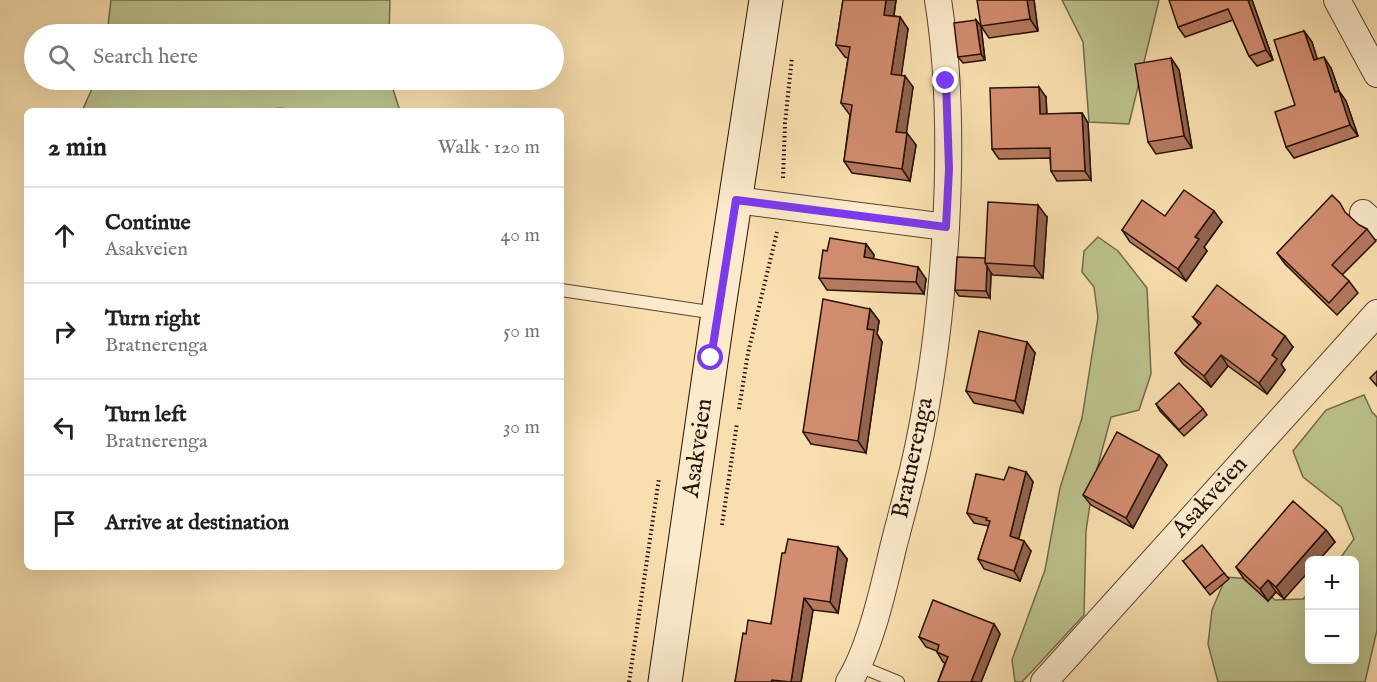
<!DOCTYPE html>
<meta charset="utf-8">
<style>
:root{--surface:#fff;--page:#f6f6f6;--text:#202124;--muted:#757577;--line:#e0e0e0}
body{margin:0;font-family:"IM FELL English",serif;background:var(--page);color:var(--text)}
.controls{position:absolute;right:18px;bottom:18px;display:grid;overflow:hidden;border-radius:9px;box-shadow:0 6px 24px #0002}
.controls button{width:54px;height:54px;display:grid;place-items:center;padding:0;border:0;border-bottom:2px solid var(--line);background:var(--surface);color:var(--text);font:30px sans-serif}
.stop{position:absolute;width:18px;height:18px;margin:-14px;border:4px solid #7c3aed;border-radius:50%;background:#fff}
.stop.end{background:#7c3aed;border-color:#fff;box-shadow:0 2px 6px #0008}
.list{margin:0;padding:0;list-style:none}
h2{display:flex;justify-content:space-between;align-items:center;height:78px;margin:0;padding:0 24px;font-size:26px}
h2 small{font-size:20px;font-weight:400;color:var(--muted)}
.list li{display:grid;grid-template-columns:39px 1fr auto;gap:18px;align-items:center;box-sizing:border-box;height:96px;padding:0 24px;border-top:2px solid var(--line)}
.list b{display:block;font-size:22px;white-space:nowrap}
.list p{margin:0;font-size:20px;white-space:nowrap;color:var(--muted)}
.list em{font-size:20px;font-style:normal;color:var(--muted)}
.icon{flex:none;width:33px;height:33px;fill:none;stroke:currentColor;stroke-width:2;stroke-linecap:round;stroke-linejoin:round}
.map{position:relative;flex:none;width:1377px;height:682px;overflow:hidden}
.search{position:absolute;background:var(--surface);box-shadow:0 6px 24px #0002;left:24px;top:24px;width:540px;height:66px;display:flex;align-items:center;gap:15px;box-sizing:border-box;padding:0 21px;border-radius:33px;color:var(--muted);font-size:22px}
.panel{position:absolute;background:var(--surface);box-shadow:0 6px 24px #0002;left:24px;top:108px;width:540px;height:462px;border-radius:9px}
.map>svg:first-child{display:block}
</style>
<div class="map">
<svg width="1377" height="682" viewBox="0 0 1377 682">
<rect width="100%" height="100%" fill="#f9dfaf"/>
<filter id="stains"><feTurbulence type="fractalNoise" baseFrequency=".00333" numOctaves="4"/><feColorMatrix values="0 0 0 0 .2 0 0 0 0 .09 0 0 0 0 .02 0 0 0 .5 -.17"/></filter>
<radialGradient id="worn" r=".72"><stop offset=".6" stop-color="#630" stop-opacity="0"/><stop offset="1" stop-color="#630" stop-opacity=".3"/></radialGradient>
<g fill="#bcc28c" stroke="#726a4a" stroke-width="1.5">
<polygon points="111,0 390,0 389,34 107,34"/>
<polygon points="1062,0 1159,0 1129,124 1089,122 1083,42"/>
<polygon points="96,80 390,80 400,111 298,111 280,108 264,111 82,111"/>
<polygon points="1098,237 1118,251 1147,288 1151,374 1139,410 1111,417 1093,484 1086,531 1084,615 1022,682 1015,682 1012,660 1045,570 1060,488 1082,418 1098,317 1094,287 1082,272 1084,251"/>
<polygon points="1364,395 1372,412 1377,417 1377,630 1365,682 1218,682 1208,644 1212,610 1226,577 1252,579 1275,600 1303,599 1309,593 1310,660 1354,660 1354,560 1339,560 1354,539 1341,507 1303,477 1293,451 1326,410"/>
</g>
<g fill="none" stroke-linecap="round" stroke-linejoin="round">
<g stroke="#5c4432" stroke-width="14">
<g id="service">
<polyline points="561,290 716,313"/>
<polyline points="859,666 898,682"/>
</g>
</g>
<g stroke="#5c4432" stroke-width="28">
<g id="minor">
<polyline points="1337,0 1377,74"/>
<polyline points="736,200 946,227"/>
<polyline points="1363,213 1377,226"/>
<path d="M849 682C871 647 884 585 894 544 903 509 913 474 920 438 934 368 942 298 946 227 950 151 950 75 938 0"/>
<polyline points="1044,682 1377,313"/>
</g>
</g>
<g stroke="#271109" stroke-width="35">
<polyline id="secondary" points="665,682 718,313 766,0"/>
</g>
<g stroke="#271109" stroke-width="4" stroke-dasharray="1.5 3" stroke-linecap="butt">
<polyline points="783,178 785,123 792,57"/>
<polyline points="739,409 748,353 777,232"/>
<polyline points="722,525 737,423"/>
<polyline points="629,682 659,478"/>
</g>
<use href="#service" stroke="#fbeacb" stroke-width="12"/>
<use href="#minor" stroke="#fbeacb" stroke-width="26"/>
<use href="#secondary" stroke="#fbeacb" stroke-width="33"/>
</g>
<g fill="#b57960" stroke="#271109" stroke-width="1.5">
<polygon points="843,0 896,0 894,16 900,17 908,29 901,75 913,87 906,133 916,145 910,181 852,173 844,161 850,115 841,103 848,58 845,57 836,45"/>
<polygon points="1034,0 1038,31 989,38 981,26"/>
<polygon points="1252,0 1273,60 1257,66 1249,56 1233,20 1185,37 1178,27"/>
<polygon points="976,20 981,26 985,60 963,63 958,57"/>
<polygon points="1304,31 1312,42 1317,59 1331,68 1339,91 1346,101 1358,136 1294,158 1286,147 1295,105"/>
<polygon points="1171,58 1179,70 1192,148 1156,154 1148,142"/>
<polygon points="1046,97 1047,114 1082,113 1088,123 1091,180 1057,181 1051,171 1050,158 999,159 992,149"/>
<polygon points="1348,215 1349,217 1359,225 1367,229 1376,241 1342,275 1349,281 1358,293 1337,315 1285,264 1277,253"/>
<polygon points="1165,216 1222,222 1204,247 1207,251 1186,281 1130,242 1122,230"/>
<polygon points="1047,217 1043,278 993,275 991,273 990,298 959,296 955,290 985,258"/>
<polygon points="866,244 874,255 873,259 926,279 924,294 827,290 819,278 827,251"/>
<polygon points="870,309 879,321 877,334 882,342 866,453 811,444 803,432"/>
<polygon points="1193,317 1293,347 1281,364 1285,370 1267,394 1228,366 1211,387 1183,364 1175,353 1199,325"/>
<polygon points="1027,342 1035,353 1023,413 974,403 966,391"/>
<polygon points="1156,404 1203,409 1207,415 1184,436 1160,411"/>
<polygon points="1159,455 1167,465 1133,528 1091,505 1083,495"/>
<polygon points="1026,472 1033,482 1018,539 1031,551 1020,581 984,569 978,559 989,526 974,523 967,513 1004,480"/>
<polygon points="1326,530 1335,542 1318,561 1310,561 1284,599 1276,592 1268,601 1244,579 1236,567"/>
<polygon points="838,547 847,559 838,613 813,610 801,682 735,682 746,634 771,624 785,553"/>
<polygon points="1183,561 1224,573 1229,579 1210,595"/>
<polygon points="994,624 1000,634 981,682 938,682 945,663 943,662 937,652 937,651 926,647 919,637"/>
</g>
<g fill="#93634e" stroke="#271109" stroke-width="1.5">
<polygon points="886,0 896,0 892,26 884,15"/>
<polygon points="1027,0 1034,0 1038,31 1030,19"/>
<polygon points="1248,0 1252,0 1273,60 1266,50"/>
<polygon points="900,17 908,29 900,85 891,74"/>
<polygon points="976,20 981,26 985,60 981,54"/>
<polygon points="1304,31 1312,42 1321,71 1314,60"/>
<polygon points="1324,57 1331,68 1339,91 1346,101 1358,136 1350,125 1335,92"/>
<polygon points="1171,58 1179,70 1192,148 1184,136"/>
<polygon points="905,76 913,87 905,143 896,132"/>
<polygon points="1039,87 1046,97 1047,124 1040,114"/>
<polygon points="1082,113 1088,123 1091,180 1085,171"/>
<polygon points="907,133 916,145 910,181 902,169"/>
<polygon points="1038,205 1047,217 1043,278 1034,266"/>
<polygon points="1214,211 1222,222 1204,247 1207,251 1186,281 1178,269 1195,237"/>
<polygon points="866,244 874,255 872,269 864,257"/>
<polygon points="987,266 991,273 990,298 986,291"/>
<polygon points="918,267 926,279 924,294 916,282"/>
<polygon points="870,309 879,321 877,334 882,342 866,453 858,441 867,329"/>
<polygon points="1285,336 1293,347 1281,364 1285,370 1267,394 1259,383 1272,355"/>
<polygon points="1027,342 1035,353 1023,413 1015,401"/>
<polygon points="1221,355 1228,366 1211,387 1204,376"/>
<polygon points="1159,455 1167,465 1133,528 1126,518"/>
<polygon points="1026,472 1033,482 1017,546 1010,536"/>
<polygon points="1326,530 1335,542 1318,561 1310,561 1310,570 1284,599 1276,587"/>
<polygon points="1024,541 1031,551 1020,581 1014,571"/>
<polygon points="838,547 847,559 838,613 830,602"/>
<polygon points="1268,580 1276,592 1268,601 1260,589"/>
<polygon points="804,598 813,610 801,682 791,682"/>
<polygon points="994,624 1000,634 981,682 971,682"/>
</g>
<g fill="#d28d70" stroke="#271109" stroke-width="1.5">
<polygon points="843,0 886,0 884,15 900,17 891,74 905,76 896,132 907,133 902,169 844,161 852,105 841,103 850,47 836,45"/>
<polygon points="977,0 1027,0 1030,19 981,26"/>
<polygon points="1169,0 1248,0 1266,50 1249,56 1228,9 1178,27"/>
<polygon points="976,20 981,54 958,57 954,23"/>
<polygon points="1304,31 1314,60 1324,57 1335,92 1339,91 1350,125 1286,147 1275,112 1295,105 1274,40"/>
<polygon points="1171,58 1184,136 1148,142 1135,64"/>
<polygon points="1039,87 1040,114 1082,113 1085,171 1051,171 1050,148 992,149 990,88"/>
<polygon points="1184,190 1214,211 1195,237 1199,239 1178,269 1122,230 1142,200 1165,216"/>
<polygon points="1332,195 1340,203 1345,212 1359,225 1367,229 1332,265 1349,281 1329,303 1277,253"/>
<polygon points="988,202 1038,205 1034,266 985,263"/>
<polygon points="830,238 866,244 864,257 918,267 916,282 819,278 823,250 827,251"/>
<polygon points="957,257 985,258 985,263 987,266 986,291 955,290"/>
<polygon points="1217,285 1285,336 1272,355 1277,359 1259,383 1221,355 1204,376 1175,353 1201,323 1193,317"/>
<polygon points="823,299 870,309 867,329 874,330 858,441 803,432"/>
<polygon points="979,331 1027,342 1015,401 966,391"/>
<polygon points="1377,371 1377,386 1370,378"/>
<polygon points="1179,383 1203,409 1179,430 1156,404"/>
<polygon points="1117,432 1159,455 1126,518 1083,495"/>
<polygon points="1009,467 1026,472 1010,536 1024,541 1014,571 978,559 990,521 986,520 987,518 967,513 976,474 1004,480"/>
<polygon points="1293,501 1326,530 1276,587 1268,580 1260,589 1236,567"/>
<polygon points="788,539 838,547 830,602 804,598 791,682 772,680 771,682 735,682 743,633 746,634 748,620 771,624 782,553 785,553"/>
<polygon points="1202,545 1224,573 1205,588 1183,561"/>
<polygon points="933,600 994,624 971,682 938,682 948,657 937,652 939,645 919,637"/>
</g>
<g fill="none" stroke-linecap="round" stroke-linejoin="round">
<polyline stroke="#7c3aed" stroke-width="8" points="711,358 736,200 946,227 949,169 946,81"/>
</g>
<g text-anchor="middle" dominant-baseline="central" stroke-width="4.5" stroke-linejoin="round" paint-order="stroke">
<g font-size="24" fill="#271109" stroke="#fbeacb">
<text transform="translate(698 448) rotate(-82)">Asakveien</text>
<text transform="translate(913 458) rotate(-78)">Bratnerenga</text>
<text transform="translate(1210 497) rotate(-48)">Asakveien</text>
</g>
</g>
<rect width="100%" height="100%" filter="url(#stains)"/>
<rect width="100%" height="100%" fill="url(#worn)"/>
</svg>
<div class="controls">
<button>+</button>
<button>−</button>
</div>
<div class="stop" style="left:711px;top:358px"></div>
<div class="stop end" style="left:946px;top:81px"></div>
<div class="search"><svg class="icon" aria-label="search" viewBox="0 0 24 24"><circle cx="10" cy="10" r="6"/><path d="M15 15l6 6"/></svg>Search here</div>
<section class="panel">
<h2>2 min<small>Walk · 120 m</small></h2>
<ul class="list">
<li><svg class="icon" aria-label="ahead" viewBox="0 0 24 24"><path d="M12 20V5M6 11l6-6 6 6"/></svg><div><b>Continue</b><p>Asakveien</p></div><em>40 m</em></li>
<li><svg class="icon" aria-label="right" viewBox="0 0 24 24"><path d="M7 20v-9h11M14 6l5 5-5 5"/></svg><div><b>Turn right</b><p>Bratnerenga</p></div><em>50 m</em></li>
<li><svg class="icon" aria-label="left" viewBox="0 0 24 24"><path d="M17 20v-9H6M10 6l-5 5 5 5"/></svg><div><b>Turn left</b><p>Bratnerenga</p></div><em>30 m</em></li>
<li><svg class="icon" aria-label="arrive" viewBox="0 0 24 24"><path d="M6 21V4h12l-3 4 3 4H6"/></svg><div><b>Arrive at destination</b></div></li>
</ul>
</section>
</div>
